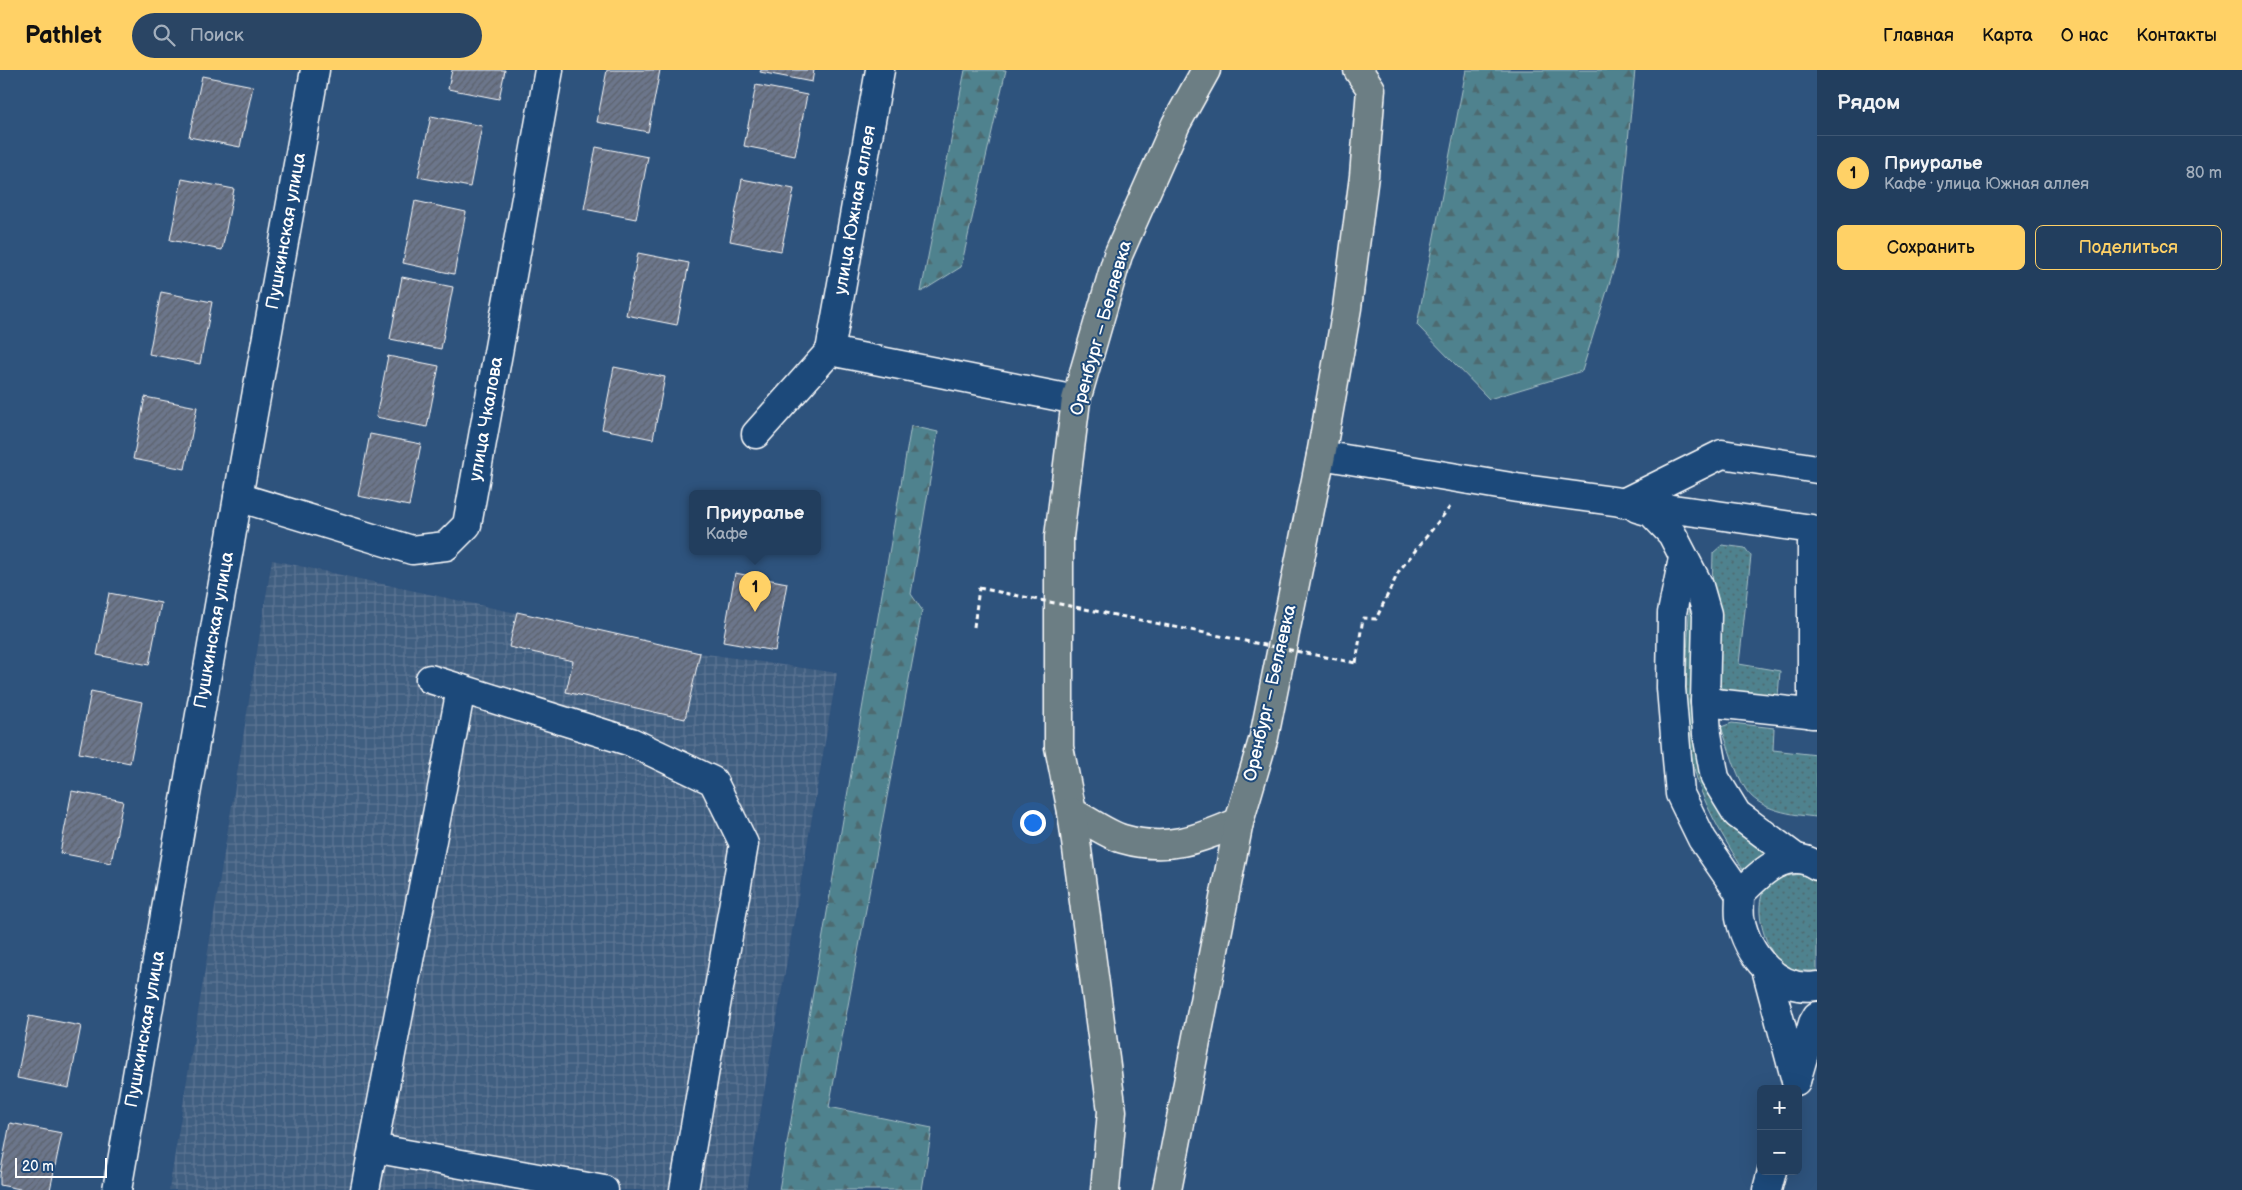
<!DOCTYPE html>
<html lang="ru">
<meta charset="utf-8">
<style>
:root{--surface:#223e5e;--page:#2a4564;--text:#f1f3f6;--muted:#a2aebc;--line:#3f5773;--accent:#ffd166}
body{margin:0;font-family:"Balsamiq Sans",sans-serif;background:var(--page);color:var(--text)}
.controls{position:absolute;right:15px;bottom:15px;display:grid;overflow:hidden;border-radius:8px;box-shadow:0 5px 20px #0002}
.controls button{width:45px;height:45px;display:grid;place-items:center;padding:0;border:0;border-bottom:1px solid var(--line);background:var(--surface);color:var(--text);font:25px sans-serif}
.scale{position:absolute;left:15px;bottom:12px;width:92px;box-sizing:border-box;padding-left:5px;border:2px solid #fff;border-top:0;font-size:14px;line-height:18px;white-space:nowrap;color:#fff;-webkit-text-stroke:4px #1f4a7a;paint-order:stroke}
.you{position:absolute;left:1032px;top:752px;width:18px;height:18px;margin:-12px;border:4px solid #fff;border-radius:50%;background:#1a73e8;box-shadow:0 0 0 8px #1a73e833}
.badge{display:grid;place-items:center;width:32px;height:32px;border-radius:50%;background:var(--accent);color:#111;font-size:16px;font-weight:700}
.pin{position:absolute;translate:-50% -41px;filter:drop-shadow(0 1px 2px #0008)}
.pin::after{content:'';position:absolute;top:26px;width:18px;height:15px;background:inherit;clip-path:polygon(0 0,100% 0,50% 100%)}
.popup{position:absolute;left:689px;top:420px;width:132px;height:65px;box-sizing:border-box;display:grid;place-content:center;border-radius:8px;background:var(--surface);filter:drop-shadow(0 1px 4px #0005);font-size:16px;white-space:nowrap;color:var(--muted)}
.popup b{font-size:19px;color:var(--text)}
.popup::after{content:'';position:absolute;left:50%;top:100%;margin-left:-10px;border:10px solid transparent;border-top-color:var(--surface)}
.list{margin:0;padding:0;list-style:none}
h2{display:flex;justify-content:space-between;align-items:center;height:65px;margin:0;padding:0 20px;font-size:21px}
h2 small{font-size:16px;font-weight:400;color:var(--muted)}
.list li{display:grid;grid-template-columns:32px 1fr auto;gap:15px;align-items:center;box-sizing:border-box;height:75px;padding:0 20px;border-top:1px solid var(--line)}
.list b{display:block;font-size:19px;white-space:nowrap}
.list p{margin:0;font-size:16px;white-space:nowrap;color:var(--muted)}
.list em{font-size:16px;font-style:normal;color:var(--muted)}
.actions{display:flex;gap:10px;padding:15px 20px}
.actions a{flex:1;padding:11px 0;border:1px solid var(--accent);border-radius:8px;text-align:center;font-size:18px;color:var(--accent)}
.actions .main{background:var(--accent);color:#111}
.icon{flex:none;width:28px;height:28px;fill:none;stroke:currentColor;stroke-width:2;stroke-linecap:round;stroke-linejoin:round}
.map{position:relative;flex:none;width:1817px;height:1120px;overflow:hidden}
header{display:flex;align-items:center;gap:30px;box-sizing:border-box;height:70px;padding:0 25px;background:var(--accent);color:#111}
header strong{font-size:24px}
nav{display:flex;gap:28px;margin-inline-start:auto;font-size:18px}
.search{width:350px;height:45px;background:var(--page);display:flex;align-items:center;gap:12px;box-sizing:border-box;padding:0 18px;border-radius:28px;color:var(--muted);font-size:19px}
main{display:flex}
aside{flex:1;background:var(--surface)}
.map>svg:first-child{display:block}
</style>
<header>
<strong>Pathlet</strong>
<div class="search"><svg class="icon" aria-label="search" viewBox="0 0 24 24"><circle cx="10" cy="10" r="6"/><path d="M15 15l6 6"/></svg>Поиск</div>
<nav><a>Главная</a><a>Карта</a><a>О нас</a><a>Контакты</a></nav>
</header>
<main>
<div class="map">
<svg width="1817" height="1120" viewBox="0 0 1817 1120">
<defs>
<pattern id="industrial-grid" width="8" height="8" patternUnits="userSpaceOnUse" patternTransform="scale(1.25)"><rect width="8" height="8" fill="#415e81"/><path d="M0 4h8M4 0v8" fill="none" stroke="#5e7694"/></pattern>
<pattern id="grass-dots" width="8" height="8" patternUnits="userSpaceOnUse" patternTransform="scale(1.25)"><rect width="8" height="8" fill="#4f828e"/><path d="M2 2h.1M6 6h.1" fill="none" stroke="#4e6a70" stroke-width="1.8" stroke-linecap="round"/></pattern>
<pattern id="forest-firs" width="22" height="20" patternUnits="userSpaceOnUse" patternTransform="scale(1.25)"><rect width="22" height="20" fill="#4f828e"/><path d="M5 1l3.5 6h-7zM16 11l3.5 6h-7z" fill="#4e6a70"/></pattern>
<pattern id="building-hatch" width="6" height="6" patternUnits="userSpaceOnUse" patternTransform="scale(1.25)"><rect width="6" height="6" fill="#6c768b"/><path d="M-1 1l2-2M0 6l6-6M5 7l2-2" fill="none" stroke="#5c616c"/></pattern>
</defs>
<rect width="100%" height="100%" fill="#2e537d"/>
<filter id="ink" filterUnits="userSpaceOnUse"><feTurbulence type="fractalNoise" baseFrequency=".02" numOctaves="2"/><feDisplacementMap in="SourceGraphic" scale="10" xChannelSelector="R" yChannelSelector="G"/><feConvolveMatrix kernelMatrix="1 2 1 2 8 2 1 2 1" color-interpolation-filters="sRGB"/></filter>
<g filter="url(#ink)">
<polygon fill="url(#industrial-grid)" points="272,490 700,583 837,603 747,1120 169,1120"/>
<g fill="url(#grass-dots)" stroke="#a7c0c6">
<polygon points="1722,475 1745,478 1751,486 1739,594 1780,601 1778,626 1730,621 1716,616 1710,607 1713,483"/>
<path d="M1697 522V659L1775 785 1748 808C1728 774 1703 737 1694 698 1681 642 1688 580 1690 523Z"/>
<path d="M1732 653 1774 658 1773 680 1817 685V747C1794 745 1758 741 1745 718 1734 700 1729 677 1721 657Z"/>
<path d="M1799 804 1817 811V901C1805 901 1789 901 1780 892 1764 877 1750 831 1769 814 1777 806 1789 806 1799 804Z"/>
</g>
<g fill="url(#forest-firs)" stroke="#a7c0c6">
<polygon points="965,0 1006,0 961,197 921,222"/>
<polygon points="1466,0 1635,0 1616,192 1582,301 1489,329 1417,255"/>
<polygon points="911,356 938,362 911,524 922,540 829,1037 932,1058 922,1120 779,1120"/>
</g>
<g fill="url(#building-hatch)" stroke="#fff">
<polygon points="452,0 505,0 499,29 448,19"/>
<polygon points="607,0 660,0 648,62 597,52"/>
<polygon points="761,0 814,0 812,12 760,2"/>
<polygon points="202,6 253,16 240,77 189,67"/>
<polygon points="756,15 807,25 795,86 744,76"/>
<polygon points="431,46 482,56 470,117 418,107"/>
<polygon points="596,77 648,87 636,149 584,139"/>
<polygon points="182,109 234,119 222,180 170,170"/>
<polygon points="742,109 794,119 781,181 730,171"/>
<polygon points="415,131 466,142 454,204 403,193"/>
<polygon points="638,183 689,193 677,255 626,245"/>
<polygon points="402,207 453,217 441,279 390,269"/>
<polygon points="161,222 212,232 200,294 149,284"/>
<polygon points="388,286 439,296 427,357 376,347"/>
<polygon points="614,297 665,307 653,369 602,359"/>
<polygon points="145,327 197,337 185,399 133,389"/>
<polygon points="370,364 421,374 409,436 358,426"/>
<polygon points="735,503 787,513 775,581 723,572"/>
<polygon points="109,523 161,533 149,595 97,585"/>
<polygon points="517,542 700,583 685,649 566,622 573,591 509,577"/>
<polygon points="91,621 142,632 130,693 79,683"/>
<polygon points="72,721 123,731 111,793 60,783"/>
<polygon points="29,946 81,956 69,1018 17,1008"/>
<polygon points="10,1053 62,1063 50,1120 25,1120 0,1115 0,1105"/>
</g>
<g fill="none" stroke-linecap="round" stroke-linejoin="round">
<g stroke="#fff" stroke-width="31">
<g id="minor">
<polyline points="830,281 880,0"/>
<polyline points="830,281 1076,330"/>
<polyline points="756,364 830,281"/>
<polyline points="1321,385 1517,418 1710,444 1812,459 1812,644"/>
<polyline points="238,427 412,480 446,476 467,455 549,0"/>
<polyline points="1623,433 1722,384 1817,399"/>
<polyline points="1637,438 1651,442 1672,464 1699,516 1707,544 1705,632 1707,664 1715,708 1737,744 1796,788"/>
<polyline points="1683,488 1672,543 1671,618 1680,724 1702,769 1740,824"/>
<polyline points="430,609 631,672 713,711 744,774 684,1120"/>
<polyline points="1705,632 1817,644"/>
<path d="M1817 796C1788 775 1759 804 1740 824 1740 832 1739 840 1740 848 1747 884 1777 923 1817 916"/>
<polyline points="1766,899 1796,1011"/>
<polyline points="1796,1011 1813,953 1817,946"/>
<polyline points="373,1078 604,1120"/>
<polyline points="117,1120 238,427 315,0"/>
<polyline points="365,1120 461,619"/>
<polyline points="1767,1120 1772,1101"/>
</g>
</g>
<g stroke="#fff" stroke-width="31">
<g id="major">
<path d="M1206 0 1176 54 1118 185 1076 330 1059 467V677L1072 742C1087 750 1108 765 1123 769 1168 782 1199 769 1239 752"/>
<polyline points="1072,742 1112,1041 1105,1120"/>
<polyline points="1167,1120 1239,752 1264,667 1321,385 1347,238 1364,106 1371,19 1358,0"/>
</g>
</g>
<g stroke="#fff" stroke-width="3" stroke-dasharray="5 4" stroke-linecap="butt">
<polyline points="974,557 979,518"/>
<polyline points="1356,593 1363,548 1376,549 1399,501 1450,437"/>
</g>
<use href="#minor" stroke="#1f4a7a" stroke-width="28"/>
<use href="#major" stroke="#6c7e84" stroke-width="28"/>
<polyline stroke="#fff" stroke-width="3" stroke-dasharray="5 4" stroke-linecap="butt" points="979,518 1356,593"/>
</g>
</g>
<g text-anchor="middle" dominant-baseline="central" stroke-width="4" stroke-linejoin="round" paint-order="stroke">
<g font-size="18" fill="#fff" stroke="#1f4a7a">
<text transform="translate(855 140) rotate(-80)">улица Южная аллея</text>
<text transform="translate(286 161) rotate(-80)">Пушкинская улица</text>
<text transform="translate(1101 258) rotate(-74)">Оренбург – Беляевка</text>
<text transform="translate(486 349) rotate(-80)">улица Чкалова</text>
<text transform="translate(214 560) rotate(-80)">Пушкинская улица</text>
<text transform="translate(1270 623) rotate(-77)">Оренбург – Беляевка</text>
<text transform="translate(145 959) rotate(-80)">Пушкинская улица</text>
</g>
</g>
</svg>
<div class="controls">
<button>+</button>
<button>−</button>
</div>
<div class="scale">20 m</div>
<div class="you"></div>
<div class="pin badge" style="left:755px;top:542px">1</div>
<div class="popup"><b>Приуралье</b>Кафе</div>
</div>
<aside>
<h2>Рядом<small></small></h2>
<ul class="list">
<li><span class="badge">1</span><div><b>Приуралье</b><p>Кафе · улица Южная аллея</p></div><em>80 m</em></li>
</ul>
<div class="actions"><a class="main">Сохранить</a><a>Поделиться</a></div>
</aside>
</main>
